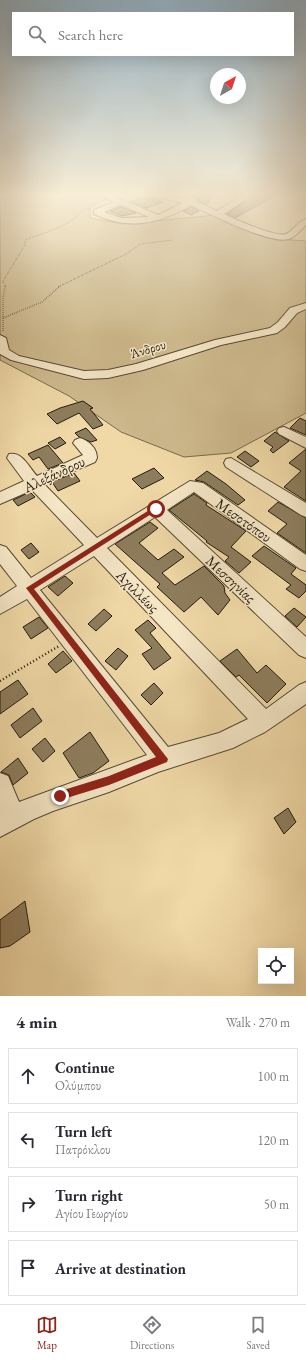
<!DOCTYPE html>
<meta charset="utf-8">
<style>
:root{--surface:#fff;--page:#f2f2f3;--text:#2b2b33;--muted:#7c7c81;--line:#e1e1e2;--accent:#8f2418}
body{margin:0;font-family:"EB Garamond",serif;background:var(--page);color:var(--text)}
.controls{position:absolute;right:12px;bottom:12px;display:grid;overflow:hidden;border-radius:0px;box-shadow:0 4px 16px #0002}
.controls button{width:36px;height:36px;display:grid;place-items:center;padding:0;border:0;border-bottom:1px solid var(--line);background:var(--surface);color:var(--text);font:20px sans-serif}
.compass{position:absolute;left:210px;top:68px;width:36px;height:36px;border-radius:50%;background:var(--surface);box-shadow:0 4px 16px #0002;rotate:39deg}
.stop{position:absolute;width:12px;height:12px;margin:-9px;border:3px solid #8f2418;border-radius:50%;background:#fff}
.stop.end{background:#8f2418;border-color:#fff;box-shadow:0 1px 4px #0008}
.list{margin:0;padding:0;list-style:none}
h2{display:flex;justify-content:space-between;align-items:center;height:52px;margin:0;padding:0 16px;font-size:17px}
h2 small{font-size:13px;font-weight:400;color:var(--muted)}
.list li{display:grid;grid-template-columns:26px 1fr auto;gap:12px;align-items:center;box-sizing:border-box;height:56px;margin:0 8px 8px;padding:0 8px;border:1px solid var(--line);border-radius:0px}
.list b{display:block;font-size:15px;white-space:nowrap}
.list p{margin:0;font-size:13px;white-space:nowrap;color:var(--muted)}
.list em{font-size:13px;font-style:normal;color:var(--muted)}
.icon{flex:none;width:22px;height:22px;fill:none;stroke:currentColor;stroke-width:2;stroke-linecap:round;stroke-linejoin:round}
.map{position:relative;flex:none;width:306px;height:996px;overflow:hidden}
.search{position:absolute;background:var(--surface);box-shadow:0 4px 16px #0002;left:12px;right:12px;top:12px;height:44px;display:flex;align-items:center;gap:10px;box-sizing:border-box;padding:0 14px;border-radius:0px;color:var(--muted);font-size:15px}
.sheet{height:308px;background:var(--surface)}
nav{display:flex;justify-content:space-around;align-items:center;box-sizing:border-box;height:56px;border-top:1px solid var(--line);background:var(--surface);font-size:11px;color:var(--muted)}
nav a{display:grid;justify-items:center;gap:2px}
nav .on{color:var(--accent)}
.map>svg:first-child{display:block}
</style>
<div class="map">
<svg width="306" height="996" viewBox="0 0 306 996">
<rect width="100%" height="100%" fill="#f0d9a7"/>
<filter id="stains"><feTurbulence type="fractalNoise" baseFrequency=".005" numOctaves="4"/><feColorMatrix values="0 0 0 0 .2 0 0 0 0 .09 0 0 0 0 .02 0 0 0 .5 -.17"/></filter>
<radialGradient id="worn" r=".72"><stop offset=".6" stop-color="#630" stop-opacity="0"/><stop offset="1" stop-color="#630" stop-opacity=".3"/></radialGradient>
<polygon fill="#cdb98d" stroke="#786a4d" points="0,196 113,196 90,207 90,218 123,224 217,215 279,239 306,241 306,413 231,453 184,457 121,432 69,396 0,360"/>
<g fill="#8e7d5d" stroke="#231a0d">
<polygon points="145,196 163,202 147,208 132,202"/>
<polygon points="176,196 213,196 206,204 198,200 196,196"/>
<polygon points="252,196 274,196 235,218 227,214"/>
<polygon points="121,207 136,213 122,216 110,211"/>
<polygon points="191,207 199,211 191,215 183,211"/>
<polygon points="83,401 93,408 90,409 103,425 93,429 79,413 57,424 47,414 60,408"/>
<polygon points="300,418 306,421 306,435 290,428"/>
<polygon points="86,428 97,440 91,442 79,437 75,433"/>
<polygon points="275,432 289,441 273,453 270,450 273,447 264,441"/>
<polygon points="60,437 66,443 55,449 48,443"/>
<polygon points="48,445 63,463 48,469 39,457 33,460 28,454"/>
<polygon points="306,449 306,501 284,487 301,471 289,463"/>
<polygon points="245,451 259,461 251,467 237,457"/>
<polygon points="154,468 164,478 142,489 132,479"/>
<polygon points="207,471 226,484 245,500 238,505 204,482 195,480"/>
<polygon points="74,473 80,481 58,491 52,482"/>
<polygon points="30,492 35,497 18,506 13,500"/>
<polygon points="194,494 207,503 206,505 246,531 231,547 251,562 239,573 225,561 229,557 206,542 207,541 169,510"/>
<polygon points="278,502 306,518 306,553 277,533 287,524 268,511"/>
<polygon points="150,522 158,528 139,543 158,560 174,549 184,557 162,573 175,585 204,566 224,586 225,593 230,600 218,615 201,597 184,612 157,587 160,584 115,544"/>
<polygon points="31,543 39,552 29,559 21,550"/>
<polygon points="264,546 296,568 291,574 306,585 306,591 299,598 286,589 291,585 252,556"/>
<polygon points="65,576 73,583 58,596 48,587"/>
<polygon points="294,608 306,617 297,627 285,616"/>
<polygon points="104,609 112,616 96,631 88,624"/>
<polygon points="39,617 48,628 31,639 23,627"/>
<polygon points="148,620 156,628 150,633 171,658 154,670 142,654 152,648 135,630"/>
<polygon points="118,648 128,656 116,670 105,661"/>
<polygon points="237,649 257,673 266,665 286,684 267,703 239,675 236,677 220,661"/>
<polygon points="63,651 72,661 56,673 48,664"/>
<polygon points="18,680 28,694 0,714 0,692"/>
<polygon points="154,683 163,693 151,705 141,695"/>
<polygon points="33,708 42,721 20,738 11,725"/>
<polygon points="90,732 109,761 93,773 79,778 63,753"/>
<polygon points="45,738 55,751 43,762 32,749"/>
<polygon points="18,758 28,773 13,785 9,775 1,772"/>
<polygon points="288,808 296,822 284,834 274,818"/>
<polygon points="25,901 30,932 10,946 0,948 0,920"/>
</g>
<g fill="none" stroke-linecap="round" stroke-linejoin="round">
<g stroke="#564a34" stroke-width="2">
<g id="minor">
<path d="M102 196H113L121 200 130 196H141L128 202 158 215 183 203 153 196C165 196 175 198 186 199 190 199 192 198 196 198V201L217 211 241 196H251L224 214C234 219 277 238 286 234 294 230 298 221 306 219V225C301 230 295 237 289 239 271 245 210 214 191 205 158 225 129 230 94 214V210L114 202ZM121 205 149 217 122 218 104 212Z"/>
<polygon points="306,303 306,309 297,313 285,327 277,333 221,345 143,370 108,378 84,379 11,360 0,354 0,335 6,338 9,350 19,356 84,371 108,370 136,364 215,340 270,328 278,322 290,308"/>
<polygon points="284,427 306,437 306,448 279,434 277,431 279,428"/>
<path d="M80 438C89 441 97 448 97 458L95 462 44 484 97 538 190 481 203 483 306 555V571L300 569 194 492 167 510 306 637V658L299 655 155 517 107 548 266 709 299 685 306 682V704L265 732 233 748 158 772 109 792 53 811 34 819 0 837V773L8 776 19 802 147 755 27 599 0 614V597L17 586 0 564V545L6 547 31 578 84 545 32 490 0 504V492L24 481 7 458 9 454C22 451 29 467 37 476L83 455 73 443 75 440ZM94 556 248 719 219 733 168 747 40 590Z"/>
<polygon points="231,458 306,503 306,517 301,515 226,467 224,463 226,459"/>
</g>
</g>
<g stroke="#231a0d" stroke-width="1" stroke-dasharray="0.5 1" stroke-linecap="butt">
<path d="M6 287 3 281 25 245V240C45 232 71 227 83 209H90"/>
<polyline points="58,287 124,255 141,244 173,240"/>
</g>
<g stroke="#231a0d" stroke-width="1.5" stroke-dasharray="0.5 1.5" stroke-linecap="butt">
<polyline points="3,318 42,302 60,286"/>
<polyline points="3,331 3,299 5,286"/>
</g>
<polyline stroke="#231a0d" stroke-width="2.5" stroke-dasharray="1 2.5" stroke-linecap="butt" points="0,681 59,646"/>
<use href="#minor" fill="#f5e6c6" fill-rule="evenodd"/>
</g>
<linearGradient id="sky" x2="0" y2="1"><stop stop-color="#8fa9b9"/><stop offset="0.58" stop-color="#f8eed7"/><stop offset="1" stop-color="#f8eed7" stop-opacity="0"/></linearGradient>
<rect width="306" height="336" fill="url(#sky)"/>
<polygon fill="#8f2418" points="154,507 156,507 159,509 34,589 168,759 167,762 109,785 60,800 57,799 55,796 57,792 109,776 156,757 26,588"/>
<g text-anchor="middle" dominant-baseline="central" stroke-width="3" stroke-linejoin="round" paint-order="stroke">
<g font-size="13" fill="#231a0d" stroke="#f5e6c6">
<text transform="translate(148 349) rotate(-17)">Άνδρου</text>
</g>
<g font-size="15" fill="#231a0d" stroke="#f5e6c6">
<text transform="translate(54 474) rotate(-25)">Αλεξάνδρου</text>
<text transform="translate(244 520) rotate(35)">Μεσοτόπου</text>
<text transform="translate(231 579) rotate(43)">Μεσσηνίας</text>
<text transform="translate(138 591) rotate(45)">Αχιλλέως</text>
</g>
</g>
<rect width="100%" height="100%" filter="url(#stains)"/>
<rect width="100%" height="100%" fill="url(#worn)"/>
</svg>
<div class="controls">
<button><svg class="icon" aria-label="locate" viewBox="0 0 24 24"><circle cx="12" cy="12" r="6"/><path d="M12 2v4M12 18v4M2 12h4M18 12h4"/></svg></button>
</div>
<svg class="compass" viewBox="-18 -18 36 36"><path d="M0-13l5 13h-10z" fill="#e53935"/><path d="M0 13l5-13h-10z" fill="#7c7c81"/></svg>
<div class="stop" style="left:156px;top:509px"></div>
<div class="stop end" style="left:60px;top:796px"></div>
<div class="search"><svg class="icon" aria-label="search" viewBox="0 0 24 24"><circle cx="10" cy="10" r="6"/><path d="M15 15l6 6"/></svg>Search here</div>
</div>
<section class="sheet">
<h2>4 min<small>Walk · 270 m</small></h2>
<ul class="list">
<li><svg class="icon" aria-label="ahead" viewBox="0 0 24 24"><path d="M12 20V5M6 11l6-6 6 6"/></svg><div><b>Continue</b><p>Ολύμπου</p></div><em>100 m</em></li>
<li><svg class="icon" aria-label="left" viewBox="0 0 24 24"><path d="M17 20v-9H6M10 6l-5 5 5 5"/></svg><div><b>Turn left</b><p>Πατρόκλου</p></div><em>120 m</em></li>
<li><svg class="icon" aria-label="right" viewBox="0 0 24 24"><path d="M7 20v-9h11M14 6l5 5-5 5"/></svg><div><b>Turn right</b><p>Αγίου Γεωργίου</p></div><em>50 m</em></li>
<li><svg class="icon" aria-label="arrive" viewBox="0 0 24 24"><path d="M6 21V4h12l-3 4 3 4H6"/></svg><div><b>Arrive at destination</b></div></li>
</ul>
</section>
<nav>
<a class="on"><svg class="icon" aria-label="map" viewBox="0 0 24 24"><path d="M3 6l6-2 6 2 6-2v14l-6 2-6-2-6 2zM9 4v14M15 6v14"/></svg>Map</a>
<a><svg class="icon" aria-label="directions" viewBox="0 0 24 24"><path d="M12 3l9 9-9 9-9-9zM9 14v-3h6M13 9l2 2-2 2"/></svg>Directions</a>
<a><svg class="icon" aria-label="saved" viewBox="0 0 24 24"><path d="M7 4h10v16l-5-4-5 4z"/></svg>Saved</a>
</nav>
